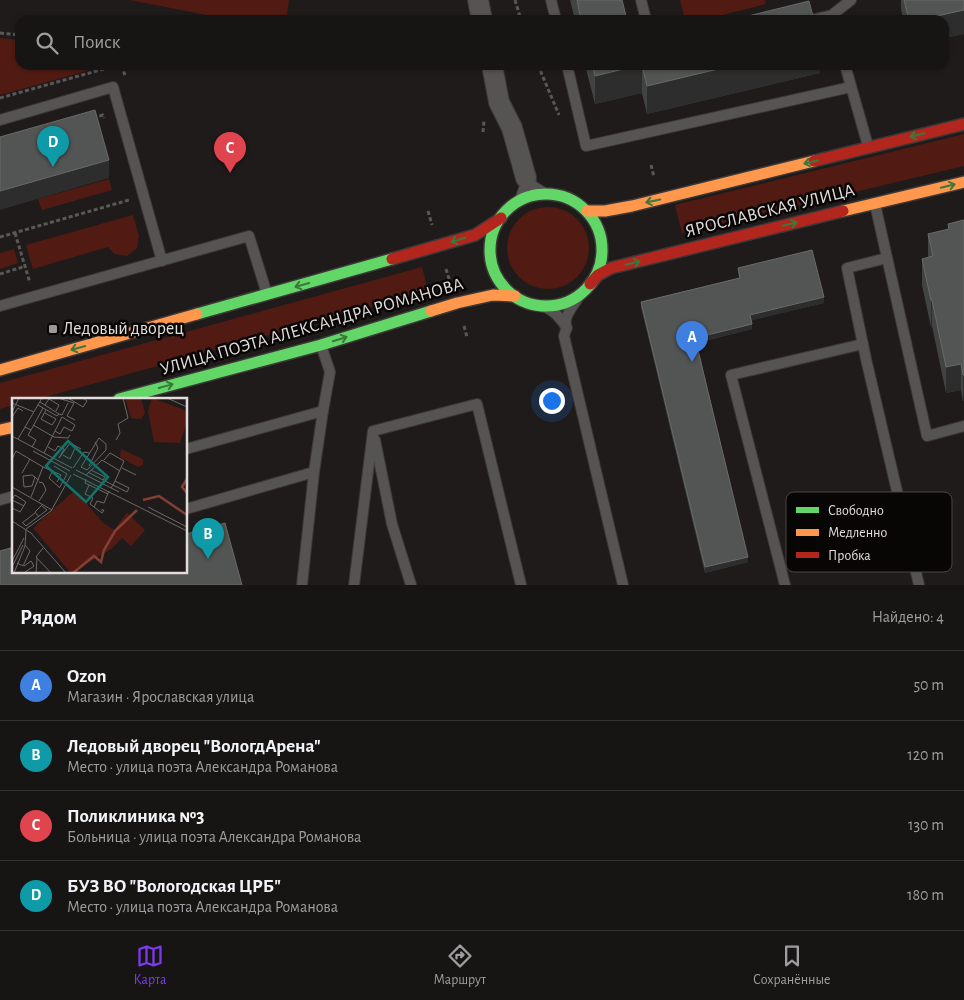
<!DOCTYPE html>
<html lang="ru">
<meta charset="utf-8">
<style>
:root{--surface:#171414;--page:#242122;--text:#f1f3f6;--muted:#9e9ea0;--line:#363334;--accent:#7c3aed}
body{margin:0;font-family:"Alegreya Sans",sans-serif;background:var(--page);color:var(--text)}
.you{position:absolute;left:551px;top:400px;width:18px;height:18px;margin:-12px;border:4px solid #fff;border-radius:50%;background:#1a73e8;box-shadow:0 0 0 8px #1a73e833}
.badge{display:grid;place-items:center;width:32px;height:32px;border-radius:50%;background:var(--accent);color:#fff;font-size:16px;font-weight:700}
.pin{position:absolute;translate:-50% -41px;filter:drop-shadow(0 1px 2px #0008)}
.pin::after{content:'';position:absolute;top:26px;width:18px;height:15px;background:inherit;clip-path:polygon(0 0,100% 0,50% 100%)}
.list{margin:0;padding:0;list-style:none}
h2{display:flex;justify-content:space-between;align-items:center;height:65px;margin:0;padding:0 20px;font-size:21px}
h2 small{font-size:16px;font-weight:400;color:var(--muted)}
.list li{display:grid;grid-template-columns:32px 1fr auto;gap:15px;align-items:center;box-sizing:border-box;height:70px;padding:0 20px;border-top:1px solid var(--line)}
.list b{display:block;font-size:19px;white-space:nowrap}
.list p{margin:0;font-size:16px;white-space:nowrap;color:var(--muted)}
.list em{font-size:16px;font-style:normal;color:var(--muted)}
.icon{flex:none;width:28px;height:28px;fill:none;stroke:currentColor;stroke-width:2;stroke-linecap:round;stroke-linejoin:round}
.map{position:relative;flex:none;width:964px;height:585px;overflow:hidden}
.search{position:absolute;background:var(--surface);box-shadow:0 1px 4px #0004;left:15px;right:15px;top:15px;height:55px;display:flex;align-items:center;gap:12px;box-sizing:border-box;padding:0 18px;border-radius:15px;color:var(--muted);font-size:19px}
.sheet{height:345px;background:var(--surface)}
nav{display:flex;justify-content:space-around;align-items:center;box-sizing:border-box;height:70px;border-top:1px solid var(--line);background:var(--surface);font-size:14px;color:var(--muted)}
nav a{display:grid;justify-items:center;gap:2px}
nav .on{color:var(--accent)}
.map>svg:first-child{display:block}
</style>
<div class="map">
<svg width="964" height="585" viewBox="0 0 964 585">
<rect width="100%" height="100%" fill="#1f1b1a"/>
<g fill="#511b14">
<polygon points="130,0 289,0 286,20 232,20"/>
<polygon points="680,0 765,0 766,4 703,20 685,20"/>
<polygon points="0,38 20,40 20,65 108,65 0,95"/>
<polygon points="964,134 964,166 682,233 675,205"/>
<polygon points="109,179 112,190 42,210 38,199"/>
<circle cx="548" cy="248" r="41"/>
<polygon points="133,215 139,236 137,248 127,256 115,254 108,247 33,269 26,245"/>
<polygon points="14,249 18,263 0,269 0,253"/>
<polygon points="422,267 428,291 38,399 14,399 14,405 0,409 0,383"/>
</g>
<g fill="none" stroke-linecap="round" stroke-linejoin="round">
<g stroke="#3c3838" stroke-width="12">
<g id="lane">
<polyline points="551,0 556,20"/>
<polyline points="641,0 646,20"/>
<polyline points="811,20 832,15 851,0"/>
<polyline points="567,65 586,146 851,87"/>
<polyline points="845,65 868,146"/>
<polyline points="0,120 113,87 162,261"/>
<polyline points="526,178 533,186 546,194"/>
<polyline points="520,200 526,183 526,178"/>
<polyline points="875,204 927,436 964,426"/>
<polyline points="887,258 847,268 866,359 919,585"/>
<path d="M581 293C577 301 568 310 566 319 565 327 568 326 564 336L623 585"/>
<path d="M538 305C552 308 559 316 567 328"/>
<polyline points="0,306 249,236 267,294"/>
<polyline points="375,440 392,524 411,585"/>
<polyline points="186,449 323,411"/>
<polyline points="0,500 14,496"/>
<polyline points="186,509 314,472"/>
<polyline points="302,585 314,472 323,411 330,372 321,345"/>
<polyline points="354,585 373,431 477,404 521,585"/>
<polyline points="785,585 731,375 863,344"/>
</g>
</g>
<g stroke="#3c3838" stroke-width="22">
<g id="street">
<polyline points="478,0 482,20"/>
<polyline points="492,65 499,102 512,128 526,178"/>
</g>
</g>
<g stroke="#3c3838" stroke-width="14">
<g id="fast">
<circle cx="546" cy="250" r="56"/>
<polyline points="197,314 392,259"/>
<polyline points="119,399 321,345 431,311"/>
</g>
</g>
<g stroke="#3c3838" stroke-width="14">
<g id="slow">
<polyline points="587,211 605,211 632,206 814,161"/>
<polyline points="843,211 964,182"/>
<polyline points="431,311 457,303 493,295 515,296"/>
<polyline points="0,370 197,314"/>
<polyline points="0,430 14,427"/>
</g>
</g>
<g stroke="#3c3838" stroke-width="14">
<g id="jam">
<polyline points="814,161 964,124"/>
<polyline points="392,259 475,235 501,218"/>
<polyline points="590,284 598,275 611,268 843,211"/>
</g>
</g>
<g stroke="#5a5857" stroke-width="3" stroke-dasharray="4 2.5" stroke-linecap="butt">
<polyline points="515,0 521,20"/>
<polyline points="0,33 20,35"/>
<polyline points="122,65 125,76"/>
<polyline points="538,65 559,115"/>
<polyline points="0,98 118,65"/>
<polyline points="93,118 103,115 104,118"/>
<polyline points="483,132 484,120"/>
<polyline points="651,165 654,177"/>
<polyline points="428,211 432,225"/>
<polyline points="15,233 30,283"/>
<polyline points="0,237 129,200"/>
<polyline points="446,269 450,282"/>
<polyline points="0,274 26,266"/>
<polyline points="464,326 467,337"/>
</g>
<use href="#lane" stroke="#565353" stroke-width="10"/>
<use href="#street" stroke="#565353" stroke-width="20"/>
<use href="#fast" stroke="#63d668" stroke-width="11"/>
<use href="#slow" stroke="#ff974d" stroke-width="11"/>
<use href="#jam" stroke="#b3261e" stroke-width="11"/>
</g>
<g fill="#414443">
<polygon points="570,0 622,0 627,20 575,20"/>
<polygon points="901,0 964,0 964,34 944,38 944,20 903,20 901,8"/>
<polygon points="585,65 820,65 820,73 647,114 642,93 595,104"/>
<polygon points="964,220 964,401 963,401 961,390 946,393 932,326 931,327 922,285 922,259 928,257 928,234 948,229 948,224"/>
<polygon points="738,268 824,303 751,320 752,329 697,343 748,562 705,573 641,307 641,302 739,278"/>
</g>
<g fill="#2c2d2c">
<polygon points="964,10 964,34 944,38 944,20 919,20"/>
<polygon points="640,65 642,65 642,93 595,104 595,76"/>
<polygon points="735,65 820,65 820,73 647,114 647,86"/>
<polygon points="109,160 109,178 0,210 0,191"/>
<polygon points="824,297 824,303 750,321 750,315"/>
<polygon points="931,300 932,300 932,326 931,327"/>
<polygon points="752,324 752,329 695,343 695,338"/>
<polygon points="961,364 961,390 946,393 946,367"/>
<rect x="963" y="375" width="1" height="26"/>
<polygon points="748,557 748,562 705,573 705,567"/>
</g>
<g fill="#525554" stroke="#696a69">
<polygon points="577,0 622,0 627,20 581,20"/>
<polygon points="904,0 964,0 964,10 919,20 909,20"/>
<polygon points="809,1 814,20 732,20"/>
<polygon points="592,65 640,65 595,76"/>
<polygon points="642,65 735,65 647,86"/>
<polygon points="95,110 109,160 0,191 0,137"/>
<polygon points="964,220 964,375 963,375 961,364 946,367 932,300 931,300 922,259 933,256 928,234 949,229 948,224"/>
<polygon points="812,250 824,297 750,315 752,324 695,338 748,557 705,567 641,302 740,278 738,268"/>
<polygon points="225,523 242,585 0,585 0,551 14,547 14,571 186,571 186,534"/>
</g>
<defs><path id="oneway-shaft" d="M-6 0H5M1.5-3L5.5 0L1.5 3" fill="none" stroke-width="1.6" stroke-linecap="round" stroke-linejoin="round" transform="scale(1.25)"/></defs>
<g stroke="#3a783b">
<use href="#oneway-shaft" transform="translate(917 135) rotate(166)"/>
<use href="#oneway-shaft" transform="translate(811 162) rotate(166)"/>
<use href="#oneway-shaft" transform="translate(948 186) rotate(-14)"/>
<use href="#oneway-shaft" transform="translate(653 201) rotate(168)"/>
<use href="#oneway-shaft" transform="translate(790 224) rotate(-14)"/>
<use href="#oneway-shaft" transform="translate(458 240) rotate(163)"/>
<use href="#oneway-shaft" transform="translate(633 263) rotate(-13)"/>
<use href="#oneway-shaft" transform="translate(302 285) rotate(164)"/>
<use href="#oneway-shaft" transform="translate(340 339) rotate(-17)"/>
<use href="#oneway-shaft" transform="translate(78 348) rotate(164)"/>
<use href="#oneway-shaft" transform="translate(166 386) rotate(-15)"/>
</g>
<rect fill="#9e9998" stroke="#080605" stroke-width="2" x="48" y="324" width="10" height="10" rx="2.5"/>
<g text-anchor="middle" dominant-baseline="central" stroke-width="5" stroke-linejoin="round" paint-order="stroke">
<g font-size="18" fill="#e2dddc" stroke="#080605">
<text transform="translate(770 211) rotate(-14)">ЯРОСЛАВСКАЯ УЛИЦА</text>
<text transform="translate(312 327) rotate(-16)">УЛИЦА ПОЭТА АЛЕКСАНДРА РОМАНОВА</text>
</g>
<g font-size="18" fill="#e2dddc" stroke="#080605" text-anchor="start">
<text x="63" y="329">Ледовый дворец</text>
</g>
</g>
<g transform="translate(12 398)">
<rect width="175" height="175" fill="#1f1b1a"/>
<path d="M113 0H129L133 15 129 21 119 20ZM140 0 175 13V24L168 45 142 44 136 13ZM109 51 131 61V67L126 69 108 59ZM63 92 91 125 102 132 115 115 133 132 119 148 110 140 99 151 59 175 21 130Z" fill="#511b14"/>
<path fill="none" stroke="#853e33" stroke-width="2.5" d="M175 81 170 89 175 95M131 102 147 98 175 117M61 175 82 158 89 164 92 152 103 133 125 112"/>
<path fill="none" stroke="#6d6968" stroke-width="1" d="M46 0 62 5M56 0 71 9 75 3 71 0M155 0 175 9M0 5 22 14M62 5 55 18 63 22M26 7 45 18 47 16 28 4M33 7 37 1 47 7 44 13M0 14 7 0M33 15 44 21 40 27 29 21 34 12M47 16 50 17 56 5M0 19 6 10 11 13M21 27 42 39 56 40 58 37M13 29 19 32 31 10M19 32 16 37 24 42 20 49M43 33 48 36 52 29 60 33 63 27 50 19M0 38 60 70M87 40 94 46V52L75 72 69 69ZM6 41 30 0M104 42 108 35 106 26 116 20 111 0M36 49 43 53 46 48 52 51 47 60M21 53 58 73M32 55 50 19M51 57 58 61 64 48M47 60 58 45 69 51M0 61 4 53 31 69 19 99M92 62 98 55 112 63 103 83M42 68 55 76 48 89M77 68 86 50 83 44M31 69 49 77 45 84M61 70 72 54 77 55M110 70 124 77M41 72 37 80 48 90M64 72 107 94M76 74 91 82 93 79 79 72M10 75 18 61M61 76 175 133M74 77 90 62 108 73M23 79 20 88 12 89 11 78 20 77 23 79 25 81 27 82M74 81 73 85 96 96M91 82 115 94 117 90 103 83 101 87 99 90M27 84 31 85 34 92 27 103M77 87 73 96 81 100 78 106 82 109 85 103 92 105 97 93M0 89 40 112M82 109 90 115 92 112H89M136 109 175 129M0 110 8 114 14 104 3 97 0 102 12 108M27 119 23 114 30 107M0 123 19 135 54 175M10 125 23 115M11 125 14 128 35 112 30 108M14 131 39 113 59 77M31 150 24 159 39 175M0 163 12 140M5 165 11 168 18 153 13 147M0 169 11 147M2 175 13 148 14 132M12 175 22 168 19 163 12 168M24 175 25 160"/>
<path fill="#0f766e" fill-opacity="0.15" stroke="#0f766e" stroke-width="2.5" d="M56 43 96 79 74 104 34 68Z"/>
<rect width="175" height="175" fill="none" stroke="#e2dddc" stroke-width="2.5"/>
</g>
<rect x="786" y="492" width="166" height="80" rx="8" fill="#080605" stroke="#494646" stroke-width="1"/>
<rect x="796" y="507" width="23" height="6" fill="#63d668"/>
<rect x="796" y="529" width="23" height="7" fill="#ff974d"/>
<rect x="796" y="552" width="23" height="6" fill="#b3261e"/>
<g font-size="14" fill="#e2dddc">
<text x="828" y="515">Свободно</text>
<text x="828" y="537">Медленно</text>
<text x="828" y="560">Пробка</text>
</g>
</svg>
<div class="you"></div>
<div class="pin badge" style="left:692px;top:362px;background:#3f7fe0">A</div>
<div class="pin badge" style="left:208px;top:559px;background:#0f9aa8">B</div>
<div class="pin badge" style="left:230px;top:173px;background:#e0444e">C</div>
<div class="pin badge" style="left:53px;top:167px;background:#0f9aa8">D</div>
<div class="search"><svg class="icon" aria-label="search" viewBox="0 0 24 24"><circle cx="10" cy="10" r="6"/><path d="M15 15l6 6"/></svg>Поиск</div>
</div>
<section class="sheet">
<h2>Рядом<small>Найдено: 4</small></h2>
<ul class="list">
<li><span class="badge" style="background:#3f7fe0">A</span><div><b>Ozon</b><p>Магазин · Ярославская улица</p></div><em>50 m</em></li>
<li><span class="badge" style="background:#0f9aa8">B</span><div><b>Ледовый дворец &quot;ВологдАрена&quot;</b><p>Место · улица поэта Александра Романова</p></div><em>120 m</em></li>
<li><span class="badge" style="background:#e0444e">C</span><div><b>Поликлиника №3</b><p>Больница · улица поэта Александра Романова</p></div><em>130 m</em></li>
<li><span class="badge" style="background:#0f9aa8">D</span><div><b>БУЗ ВО &quot;Вологодская ЦРБ&quot;</b><p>Место · улица поэта Александра Романова</p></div><em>180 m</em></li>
</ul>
</section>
<nav>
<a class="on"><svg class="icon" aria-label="map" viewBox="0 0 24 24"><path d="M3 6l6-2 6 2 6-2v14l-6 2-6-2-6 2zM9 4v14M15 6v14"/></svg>Карта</a>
<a><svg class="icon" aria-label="directions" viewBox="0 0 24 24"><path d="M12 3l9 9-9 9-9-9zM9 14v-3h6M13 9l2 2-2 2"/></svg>Маршрут</a>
<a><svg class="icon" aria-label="saved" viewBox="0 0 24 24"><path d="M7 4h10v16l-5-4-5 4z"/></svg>Сохранённые</a>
</nav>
